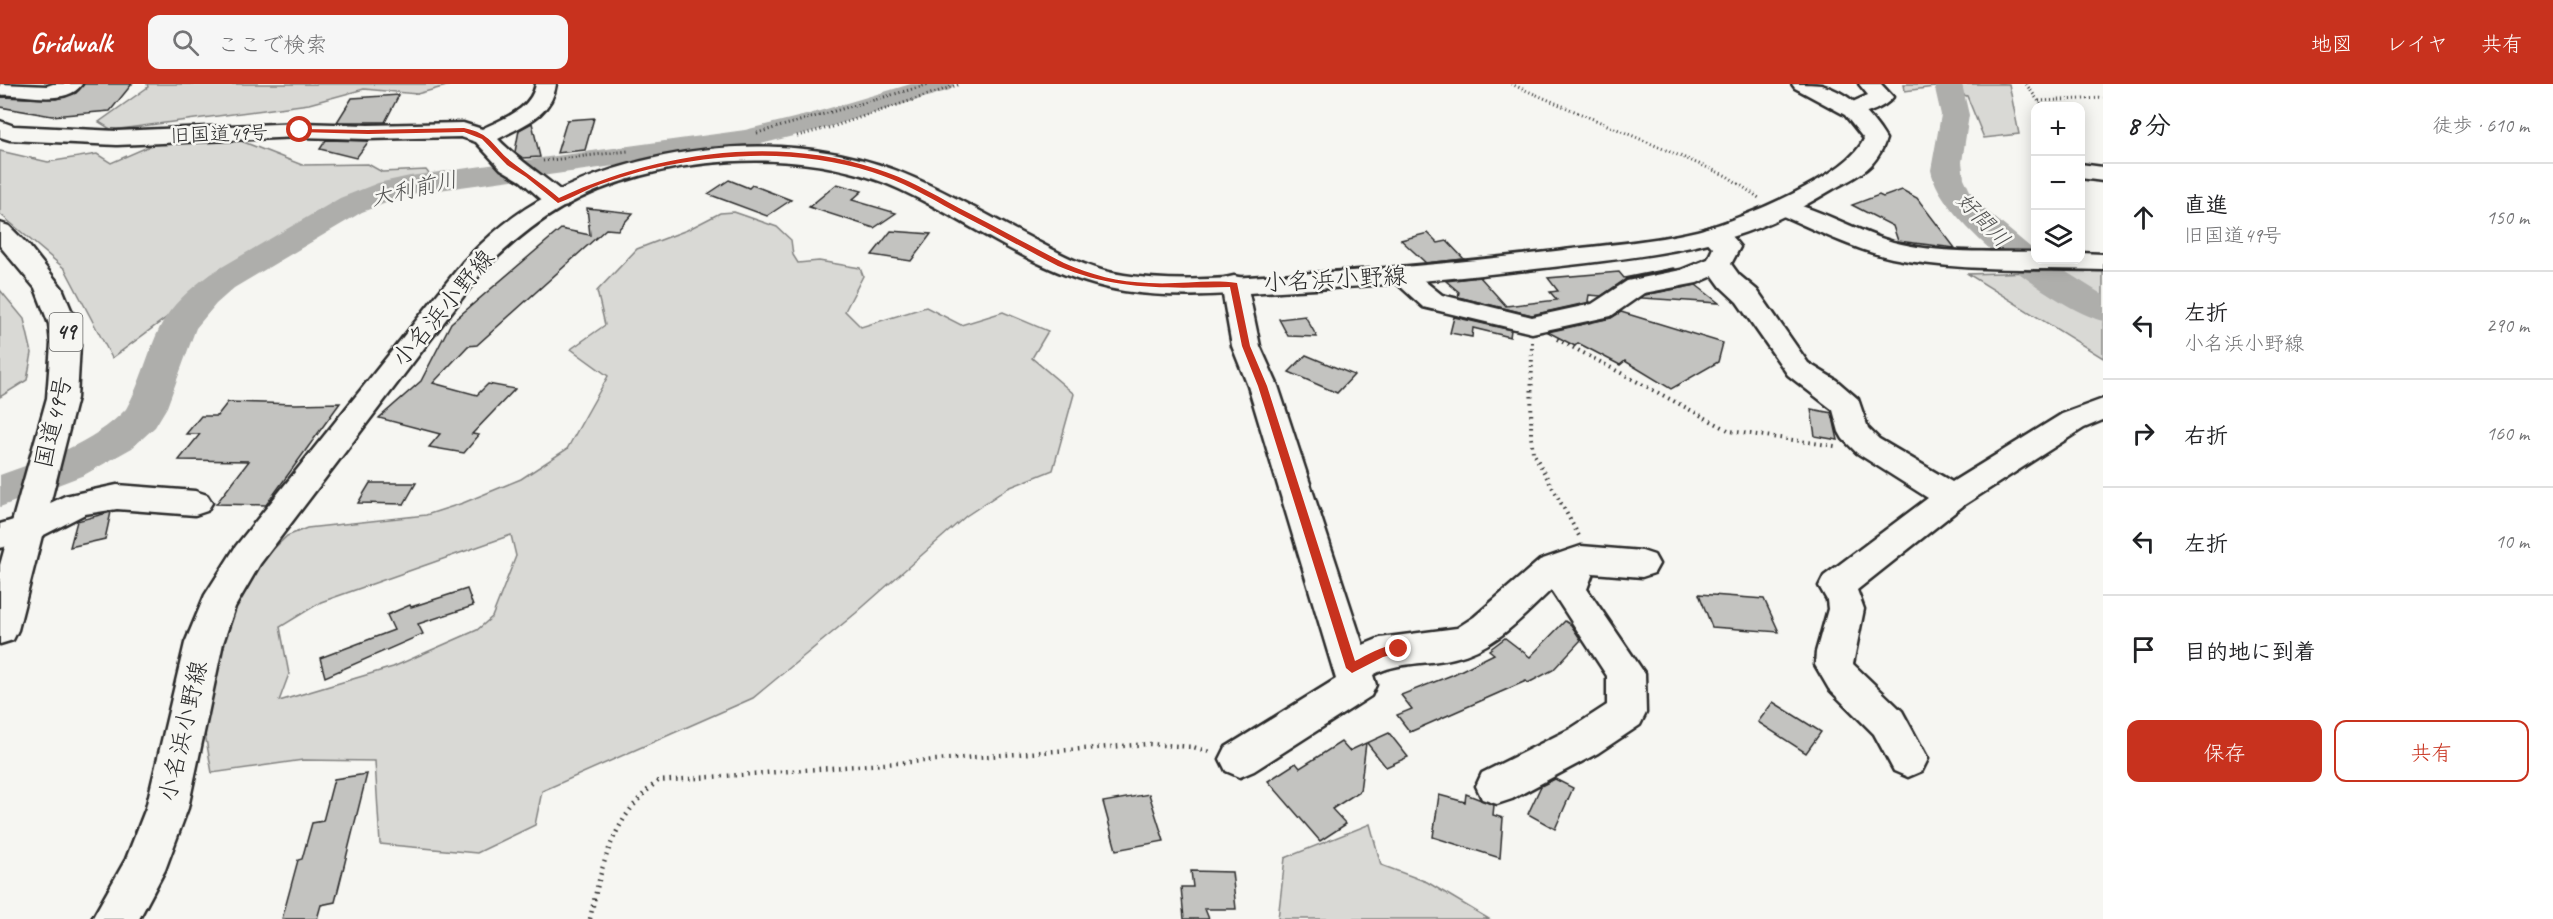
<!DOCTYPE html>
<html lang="ja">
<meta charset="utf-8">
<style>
:root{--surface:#fff;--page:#f6f6f6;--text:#202124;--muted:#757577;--line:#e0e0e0;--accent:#c8321e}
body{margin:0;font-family:Caveat,"Klee One",sans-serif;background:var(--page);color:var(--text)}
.controls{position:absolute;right:18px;top:18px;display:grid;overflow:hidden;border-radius:12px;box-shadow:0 3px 15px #0003}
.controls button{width:54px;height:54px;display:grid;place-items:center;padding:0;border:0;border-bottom:2px solid var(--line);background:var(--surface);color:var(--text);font:30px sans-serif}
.stop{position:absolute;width:18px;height:18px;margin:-14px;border:4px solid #c8321e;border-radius:50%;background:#fff}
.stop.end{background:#c8321e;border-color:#fff;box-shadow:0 2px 6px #0008}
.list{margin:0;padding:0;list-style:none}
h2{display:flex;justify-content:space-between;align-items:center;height:78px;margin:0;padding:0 24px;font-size:26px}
h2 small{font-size:20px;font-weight:400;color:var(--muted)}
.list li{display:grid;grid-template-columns:39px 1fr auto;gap:18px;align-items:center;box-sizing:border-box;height:108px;padding:0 24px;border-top:2px solid var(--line)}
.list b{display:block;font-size:22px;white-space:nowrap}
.list p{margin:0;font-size:20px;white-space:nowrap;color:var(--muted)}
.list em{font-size:20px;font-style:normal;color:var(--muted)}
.actions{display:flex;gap:12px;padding:18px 24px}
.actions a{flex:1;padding:14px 0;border:2px solid var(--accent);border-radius:12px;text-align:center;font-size:21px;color:var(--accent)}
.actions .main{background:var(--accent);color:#fff}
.icon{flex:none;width:33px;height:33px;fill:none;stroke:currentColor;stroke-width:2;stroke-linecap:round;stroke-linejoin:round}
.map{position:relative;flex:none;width:2103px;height:835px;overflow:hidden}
header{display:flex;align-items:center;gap:36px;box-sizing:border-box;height:84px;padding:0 30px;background:var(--accent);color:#fff}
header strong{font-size:28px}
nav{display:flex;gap:33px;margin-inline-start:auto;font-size:21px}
.search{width:420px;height:54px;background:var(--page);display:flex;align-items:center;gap:15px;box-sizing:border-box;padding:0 21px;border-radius:12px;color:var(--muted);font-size:22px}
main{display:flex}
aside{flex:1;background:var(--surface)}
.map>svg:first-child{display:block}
</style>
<header>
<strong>Gridwalk</strong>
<div class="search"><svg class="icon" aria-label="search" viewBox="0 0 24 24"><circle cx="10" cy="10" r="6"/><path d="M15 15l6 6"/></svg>ここで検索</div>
<nav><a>地図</a><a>レイヤ</a><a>共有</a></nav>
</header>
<main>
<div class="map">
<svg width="2103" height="835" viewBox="0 0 2103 835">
<rect width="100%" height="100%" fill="#f6f6f2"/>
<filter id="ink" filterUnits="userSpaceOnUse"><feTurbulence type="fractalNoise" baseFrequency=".0167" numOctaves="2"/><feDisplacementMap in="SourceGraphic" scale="12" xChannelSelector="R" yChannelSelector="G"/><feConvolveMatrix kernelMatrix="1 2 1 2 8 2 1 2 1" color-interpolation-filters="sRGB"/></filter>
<g filter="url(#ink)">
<g fill="#d9d9d5" stroke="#828280" stroke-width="1.5" fill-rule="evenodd">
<polygon points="147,0 454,0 417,10 364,5 309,20 112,46 99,38 148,3"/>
<polygon points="1904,0 2009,0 2019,50 1984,54 1967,12 1934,3 1905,7"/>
<path d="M241 57 302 81 368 80 382 88 426 86 430 91C392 102 354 115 319 133 245 173 180 224 112 274L65 185 0 130V67L48 78 97 70 111 79 159 58Z"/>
<path d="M734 128 777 143 791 156 793 171 798 179 819 177 860 184 863 192 845 227 861 243 926 223 961 241 1003 228 1048 247 1032 274 1074 310 1053 386 1008 404 966 432 856 529 753 614 542 707 535 741 477 769 380 760 375 677 303 676 212 689 187 548 287 452 307 444 426 431 463 419 521 395 567 365 608 292 571 265 605 241 597 207 637 165 687 146 720 129ZM511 451 516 472 492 533 477 546 393 583 279 617 289 590 280 543 321 518Z"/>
<polygon points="2097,183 2103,188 2103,274 1968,190 2071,187"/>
<polygon points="0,206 24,235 32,269 27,296 0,313"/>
<polygon points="1370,740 1381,781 1427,798 1489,835 1278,835 1285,774"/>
</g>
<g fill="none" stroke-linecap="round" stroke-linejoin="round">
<g fill="#aeaeab" fill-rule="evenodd">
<path d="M911 0H954L950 6 825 44 745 64 410 110 362 128 234 204 216 220 196 244 167 323 155 343 132 364 84 391 0 423V391C44 375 93 360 126 325 141 299 147 270 160 243 171 221 190 205 210 190L340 114 378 99 410 92 745 46 806 31Z"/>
<path d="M1934 0H1962L1969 31 1962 78 1964 94 1971 109 1983 124 2036 168V176H2047L2103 211V237C2056 225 1939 136 1931 86L1941 31Z"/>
</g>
</g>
<g fill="#c3c3c0" stroke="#2b2b2b" stroke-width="1.5">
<polygon points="84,0 132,0 110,27 52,32 0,23 0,13 56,15 76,9"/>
<polygon points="399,11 385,38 337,38 352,14"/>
<polygon points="594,34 585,66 557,69 567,36"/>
<polygon points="532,39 540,73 523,74 515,68 519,46"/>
<polygon points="326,56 368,57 369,57 356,74 320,65"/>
<polygon points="729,96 749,104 752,101 791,116 767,132 708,110"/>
<polygon points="837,100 862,107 852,116 896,129 874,144 809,123"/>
<polygon points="1902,106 1917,114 1955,164 1898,157 1893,142 1852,121 1879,111 1883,113"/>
<polygon points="587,124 633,129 618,146 606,145 477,261 468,262 433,299 477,311 488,300 515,305 472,350 479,351 464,369 429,363 440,350 379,334 421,297 451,239 561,145 590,151"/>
<polygon points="891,147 931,150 911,177 872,171"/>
<polygon points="1428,149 1438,159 1447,157 1464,175 1426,179 1401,156"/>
<polygon points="1673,184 1675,185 1626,195 1601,212 1589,211 1588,217 1590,218 1532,231 1458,213 1459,208 1446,197 1480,193 1506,222 1557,216 1550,208 1558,207 1548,194 1619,188 1624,194"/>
<polygon points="1696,201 1719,219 1641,214 1645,211"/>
<polygon points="1621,228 1723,259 1718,278 1671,305 1625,277 1620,281 1578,259 1575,262 1548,248 1611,234"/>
<polygon points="1305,232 1317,253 1288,252 1279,235"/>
<polygon points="1454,233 1511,246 1510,253 1473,244 1472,253 1450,249"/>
<polygon points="1306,271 1354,291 1337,309 1289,288"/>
<polygon points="228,318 296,320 340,319 266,421 216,420 249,377 179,376 200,350 186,350 201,332 217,332"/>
<polygon points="1811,325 1832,329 1838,356 1815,352"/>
<polygon points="370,399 416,399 404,420 358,419"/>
<polygon points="111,428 105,455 70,463 77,437"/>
<polygon points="467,505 473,522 418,540 423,550 325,593 320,574 394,546 387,531 410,521 411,523"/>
<polygon points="1699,510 1764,515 1779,548 1712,543"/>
<polygon points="1565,537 1571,541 1581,556 1553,586 1528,599 1526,597 1410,648 1397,631 1412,625 1401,611 1452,591 1494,570 1489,566 1505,554 1530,573"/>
<polygon points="1773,618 1821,648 1806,669 1758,638"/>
<polygon points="1389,649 1408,673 1386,683 1367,659"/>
<polygon points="1341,658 1349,667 1366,659 1360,707 1332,725 1346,740 1320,757 1268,697 1296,679 1300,684"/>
<polygon points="367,690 335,818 321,821 317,835 282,835 298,776 302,775 312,739 323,737 334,695"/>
<polygon points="1555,695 1573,704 1555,745 1528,730 1541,702"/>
<polygon points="1149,710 1164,757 1116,766 1103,718"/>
<polygon points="1466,710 1494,721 1493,731 1503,734 1500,774 1433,753 1439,711 1465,718"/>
<polygon points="1191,787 1232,788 1236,825 1205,825 1209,835 1184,835 1181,803 1193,803"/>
</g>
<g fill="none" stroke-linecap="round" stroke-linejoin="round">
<g stroke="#2b2b2b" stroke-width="5">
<g id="minor">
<path d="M0 0 47 2 53 0H82C66 23 24 9 0 11Z"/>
<path d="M536 0H556C552 32 523 41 498 55 519 77 544 92 567 112L570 117 567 122 558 124 549 122 521 97 501 85 476 58 461 53 368 55 300 53 117 61 10 56 0 53V37L14 42 117 47 300 39 368 41 463 39 482 45C504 34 531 26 536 0Z"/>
<path d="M1859 0H1881L1893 13C1885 24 1860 34 1846 31L1843 26 1846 21 1868 11Z"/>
<polygon points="2080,80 2103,83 2103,97 2080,94"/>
<path d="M1785 117C1822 126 1856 147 1893 158 1938 170 1989 167 2036 168V176H2080V169L2103 170V186C2034 184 1960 188 1892 174 1852 165 1814 145 1776 129L1773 124 1776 119Z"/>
<path d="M1713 142C1725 145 1733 153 1740 163L1731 180 1739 191 1757 206 1808 279 1836 296 1858 315 1868 344 1879 355 1952 398 2062 330 2103 315V336L2084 344 1964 421 1857 506 1864 525 1853 580 1902 627 1928 675 1922 687 1908 693 1894 687 1874 650 1829 605 1815 581 1816 568 1828 525 1827 516 1819 502 1824 492 1928 414 1857 369 1843 355 1839 348 1833 326 1788 291 1737 218 1721 203 1713 192 1697 199 1644 209 1611 232 1532 249 1423 223 1390 193 1394 187 1403 185 1412 187 1442 211 1532 233 1592 220 1627 197 1681 186 1708 175 1713 164 1700 150 1704 145Z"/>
<path d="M1234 192 1243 194 1247 200 1260 262 1278 302 1363 561 1380 554 1457 544 1474 533 1540 476 1569 466 1581 462 1642 467 1654 471 1659 480 1654 489 1642 493 1593 489 1587 505 1645 590 1646 629 1640 641 1598 669 1512 715 1497 720 1482 715 1476 702 1482 689 1570 645 1607 621V592L1551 506C1521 534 1495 565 1454 574 1427 581 1398 577 1373 591L1376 601 1371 612 1254 687 1240 693 1226 687 1220 675 1226 663 1336 595 1248 302 1232 262 1221 200 1225 194Z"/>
<polygon points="117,401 195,407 207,411 212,419 207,427 195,431 117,425 85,430 40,453 0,464 0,440 17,435 65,412"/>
</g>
</g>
<g stroke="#2b2b2b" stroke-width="5">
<path id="major" d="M1792 0C1800 0 1812 0 1821 1 1850 9 1871 30 1886 55 1883 65 1878 73 1871 81 1860 92 1846 98 1833 105 1800 125 1768 142 1731 153 1673 170 1613 176 1553 183 1468 193 1383 202 1297 206 1240 209 1181 216 1124 207 1041 194 973 139 899 105 802 60 656 70 563 123 532 141 506 163 481 189L260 480 235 523 223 559 188 724 165 786 139 835H92L126 775 146 724 185 559 205 511 236 462 463 178C489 151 517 127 551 110 660 57 802 44 914 94 953 111 990 133 1027 152 1059 169 1088 186 1124 191 1180 200 1239 193 1296 190 1383 186 1470 177 1556 167 1603 161 1651 158 1697 147 1737 137 1849 92 1864 55L1845 31 1795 4Z"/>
</g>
<g stroke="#2b2b2b" stroke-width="5">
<polygon id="highway" points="0,139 9,142 29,162 62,204 77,240 80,260 77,314 18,546 13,556 0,560 0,481 47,314 51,260 49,240 35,204 0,162"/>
</g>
<g stroke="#2b2b2b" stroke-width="3" stroke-dasharray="1 3" stroke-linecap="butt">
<polyline points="1511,0 1727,92 1759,114"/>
<polyline points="2026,0 2042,22"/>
<polyline points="2039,17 2103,14"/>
<polyline points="757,49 930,0"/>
<polyline points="797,52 832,43 960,0"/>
<polyline points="543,77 628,67"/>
</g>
<g stroke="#2b2b2b" stroke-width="4" stroke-dasharray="1.5 4.5" stroke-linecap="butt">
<polyline points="1557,255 1730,347 1835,362"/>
<polyline points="1532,258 1531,352 1533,368 1579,452"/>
</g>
<path stroke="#2b2b2b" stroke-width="4.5" stroke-dasharray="1.5 5" stroke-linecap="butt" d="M590 835C602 780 612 734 658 697L1149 660 1193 663 1210 668"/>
<use href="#minor" fill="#f6f6f2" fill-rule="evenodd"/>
<use href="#major" fill="#f6f6f2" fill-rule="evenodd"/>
<use href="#highway" fill="#f6f6f2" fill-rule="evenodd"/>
</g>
</g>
<path fill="#c8321e" d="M464 44C493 50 492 63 513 79 529 91 544 101 559 114 656 69 773 51 877 85 906 94 932 109 959 124 994 142 1029 161 1064 179 1091 191 1118 198 1149 199 1178 201 1208 195 1237 199L1250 262 1267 302 1355 577C1369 570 1387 558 1403 562V568L1383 573 1352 589 1346 584 1258 302 1242 262 1230 203C1168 204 1117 207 1058 182 1023 164 989 145 954 127 927 112 901 97 872 88 807 67 736 68 669 81 643 86 616 94 591 104 580 109 569 115 558 119L526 93 507 81 482 55 464 48 368 50 300 48 296 46 300 45 368 46Z"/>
<g text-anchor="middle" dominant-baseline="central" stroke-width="5" stroke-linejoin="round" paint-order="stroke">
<g font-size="20" fill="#2b2b2b" stroke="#f6f6f2">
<text transform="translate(219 50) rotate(-2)">旧国道49号</text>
</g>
<g font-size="22" font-style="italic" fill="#525251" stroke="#f6f6f2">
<text transform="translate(414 105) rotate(-13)">大利前川</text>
<text transform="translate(1983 136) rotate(46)">好間川</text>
</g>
<rect fill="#f6f6f2" stroke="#686867" stroke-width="1.5" x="49.5" y="229" width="33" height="38" rx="4.5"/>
<g font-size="22" font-weight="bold" fill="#2b2b2b">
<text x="66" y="248">49</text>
</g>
<g font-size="24" fill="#2b2b2b" stroke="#f6f6f2">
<text transform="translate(1335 195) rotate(-3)">小名浜小野線</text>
<text transform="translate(443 224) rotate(-50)">小名浜小野線</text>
<text transform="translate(53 338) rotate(-77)">国道49号</text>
<text transform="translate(183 647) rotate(-77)">小名浜小野線</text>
</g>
</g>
</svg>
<div class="controls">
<button>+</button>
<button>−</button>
<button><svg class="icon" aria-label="layers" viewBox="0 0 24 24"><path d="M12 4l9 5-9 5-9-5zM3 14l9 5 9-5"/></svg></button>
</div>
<div class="stop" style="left:300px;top:46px"></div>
<div class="stop end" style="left:1399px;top:565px"></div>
</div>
<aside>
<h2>8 分<small>徒歩 · 610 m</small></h2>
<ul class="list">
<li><svg class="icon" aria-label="ahead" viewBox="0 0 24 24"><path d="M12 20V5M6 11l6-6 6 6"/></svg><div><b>直進</b><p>旧国道49号</p></div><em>150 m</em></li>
<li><svg class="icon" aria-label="left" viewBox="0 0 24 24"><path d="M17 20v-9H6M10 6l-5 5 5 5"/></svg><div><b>左折</b><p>小名浜小野線</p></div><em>290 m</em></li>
<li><svg class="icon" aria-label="right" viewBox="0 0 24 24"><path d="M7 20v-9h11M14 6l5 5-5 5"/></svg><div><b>右折</b></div><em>160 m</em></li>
<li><svg class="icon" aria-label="left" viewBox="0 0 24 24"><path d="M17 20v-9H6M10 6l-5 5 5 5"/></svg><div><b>左折</b></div><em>10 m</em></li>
<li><svg class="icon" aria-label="arrive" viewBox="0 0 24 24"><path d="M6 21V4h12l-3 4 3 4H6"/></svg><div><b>目的地に到着</b></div></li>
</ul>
<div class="actions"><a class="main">保存</a><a>共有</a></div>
</aside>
</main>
